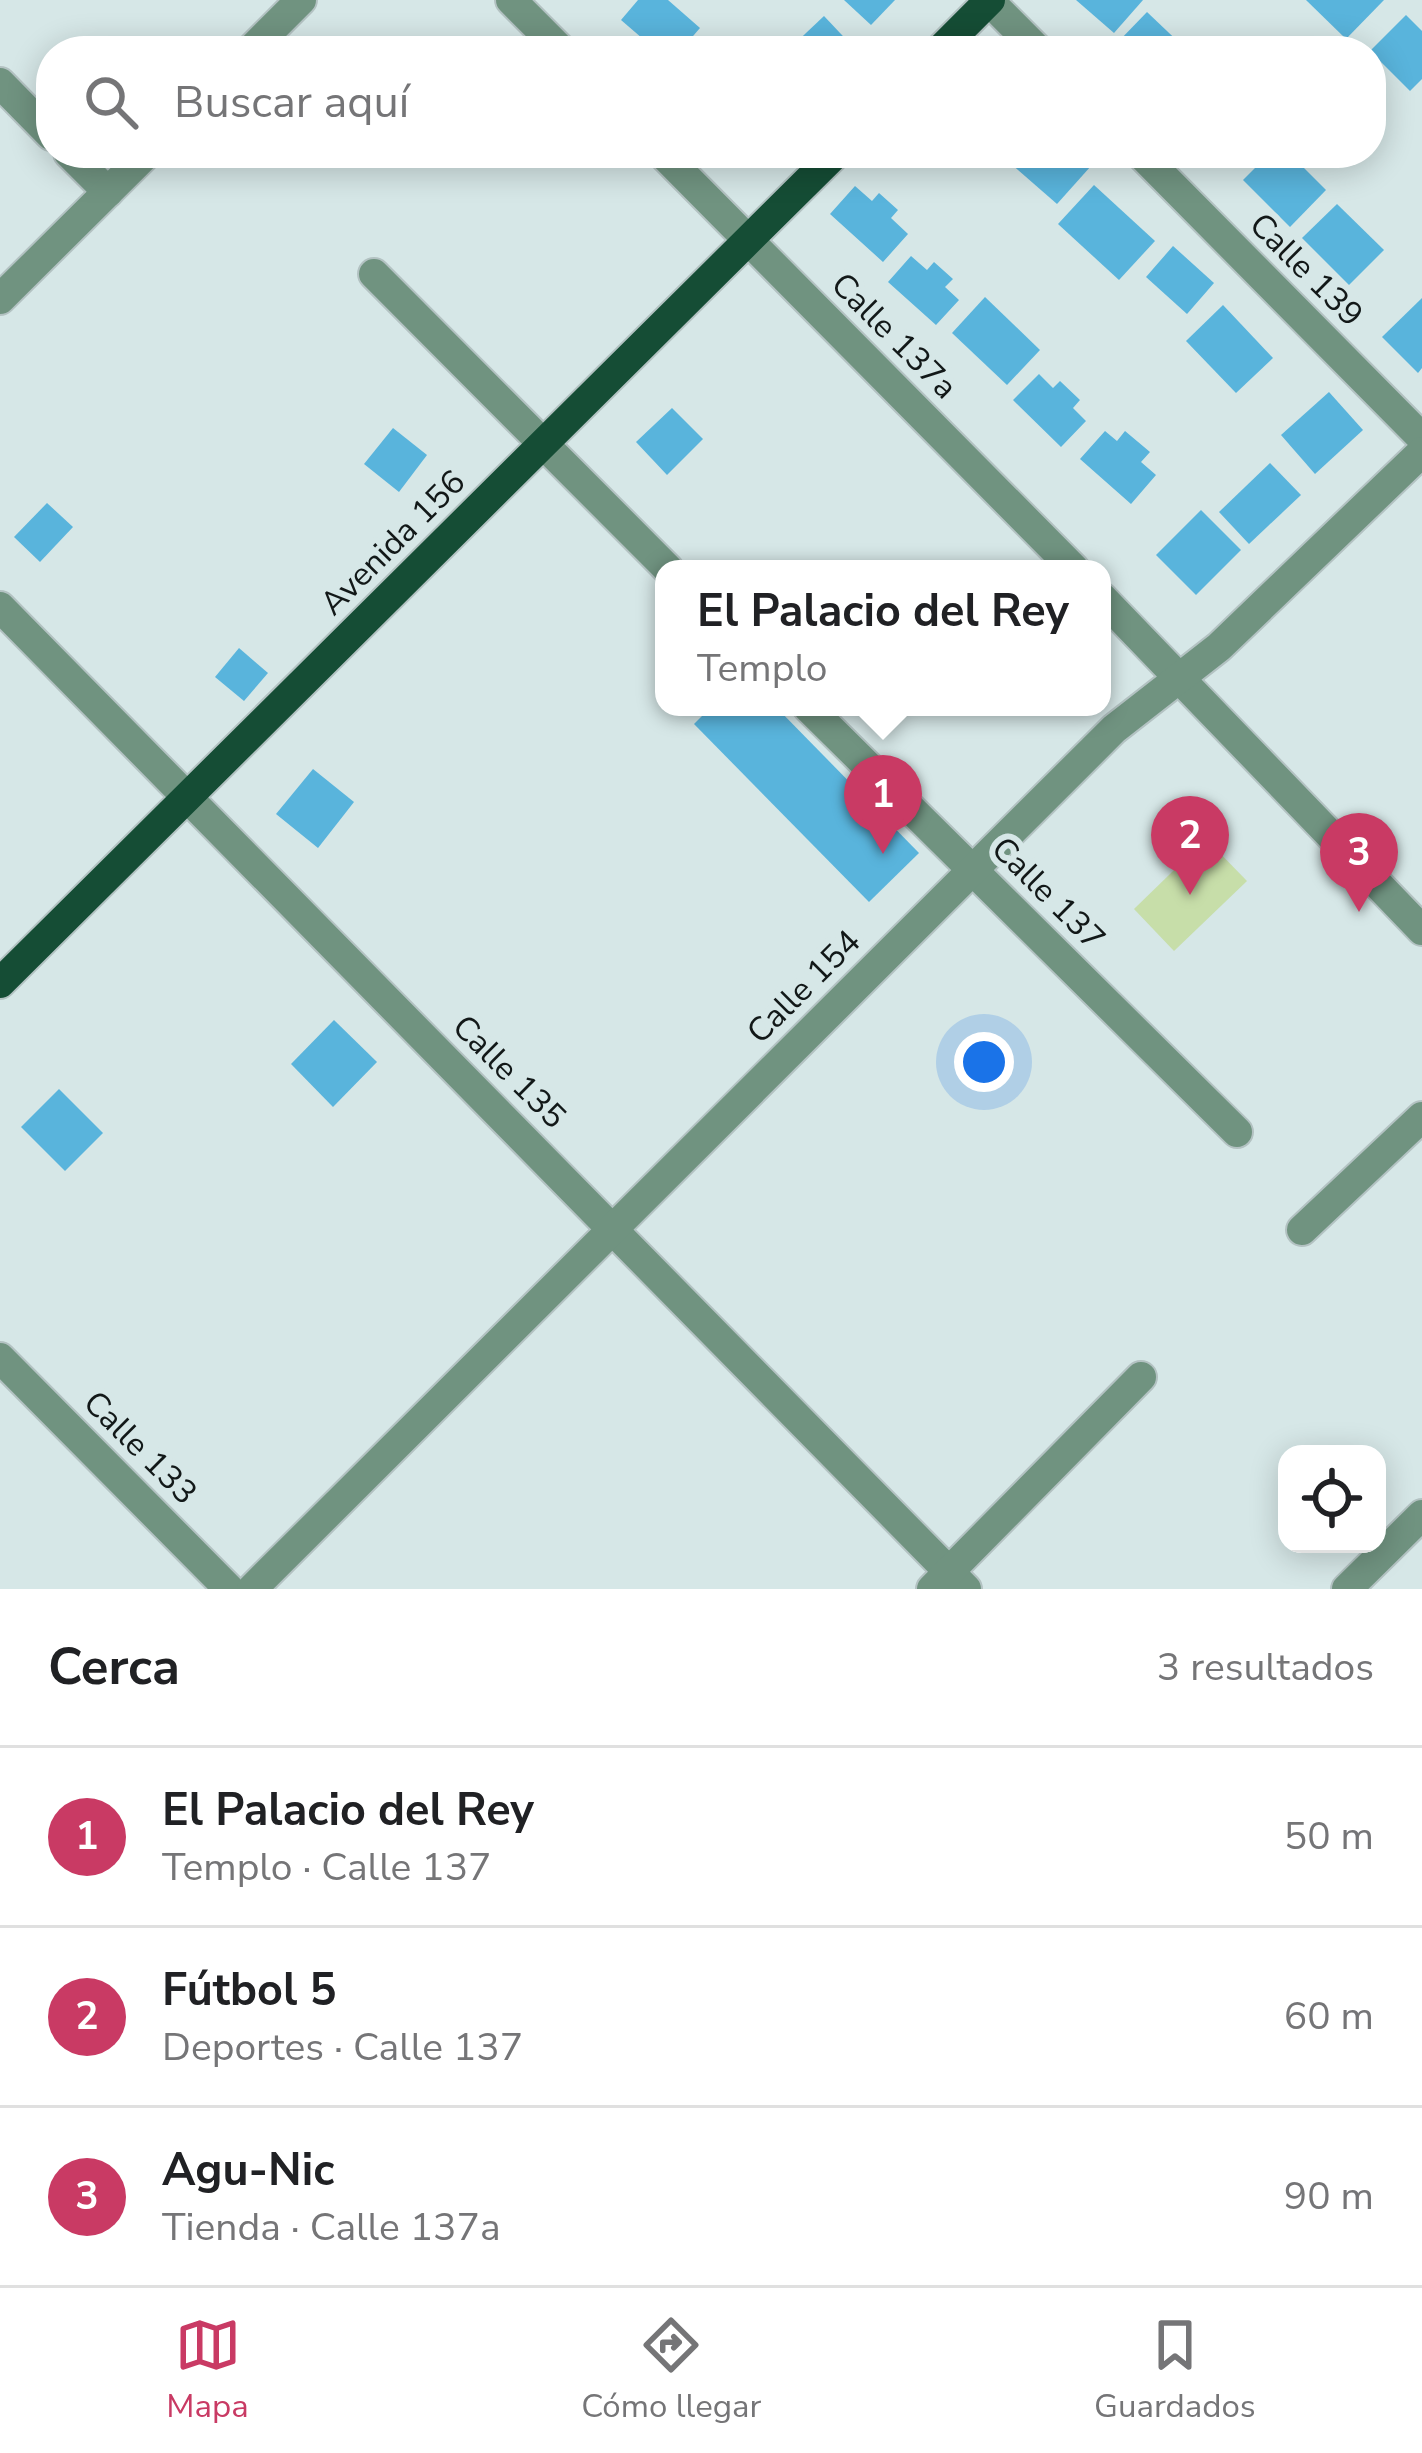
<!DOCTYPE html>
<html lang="es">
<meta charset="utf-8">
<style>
:root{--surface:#fff;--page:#f6f6f6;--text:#202124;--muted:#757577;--line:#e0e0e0;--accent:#c93a64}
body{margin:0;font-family:"Nunito Sans",sans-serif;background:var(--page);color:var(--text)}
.controls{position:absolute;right:36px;bottom:36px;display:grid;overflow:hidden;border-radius:24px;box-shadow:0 6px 30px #0003}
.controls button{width:108px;height:108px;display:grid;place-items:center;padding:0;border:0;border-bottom:3px solid var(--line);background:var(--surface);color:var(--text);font:60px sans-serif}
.you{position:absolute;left:984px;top:1062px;width:42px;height:42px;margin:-30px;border:9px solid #fff;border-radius:50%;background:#1a73e8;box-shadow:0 0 0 18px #1a73e833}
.badge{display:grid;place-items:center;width:78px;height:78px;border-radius:50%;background:var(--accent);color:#fff;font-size:39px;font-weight:700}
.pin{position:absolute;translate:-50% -99px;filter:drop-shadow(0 3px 6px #0008)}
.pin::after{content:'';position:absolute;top:63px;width:42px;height:36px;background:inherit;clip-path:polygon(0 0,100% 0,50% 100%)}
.popup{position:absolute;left:655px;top:560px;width:456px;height:156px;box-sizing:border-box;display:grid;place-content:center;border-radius:24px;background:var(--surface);filter:drop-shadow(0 3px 9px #0005);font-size:39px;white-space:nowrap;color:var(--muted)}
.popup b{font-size:45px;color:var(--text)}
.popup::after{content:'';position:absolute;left:50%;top:100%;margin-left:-24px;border:24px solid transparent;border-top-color:var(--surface)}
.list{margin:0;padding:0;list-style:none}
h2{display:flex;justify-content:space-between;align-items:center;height:156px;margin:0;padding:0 48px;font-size:51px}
h2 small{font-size:39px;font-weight:400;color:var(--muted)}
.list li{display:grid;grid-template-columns:78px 1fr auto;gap:36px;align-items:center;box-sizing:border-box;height:180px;padding:0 48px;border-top:3px solid var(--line)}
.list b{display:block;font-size:45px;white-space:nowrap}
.list p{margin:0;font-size:39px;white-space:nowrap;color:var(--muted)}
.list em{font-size:39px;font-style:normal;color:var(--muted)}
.icon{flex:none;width:66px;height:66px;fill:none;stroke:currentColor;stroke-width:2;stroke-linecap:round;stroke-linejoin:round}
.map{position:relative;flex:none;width:1422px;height:1589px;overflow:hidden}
.search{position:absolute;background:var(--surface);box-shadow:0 6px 30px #0003;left:36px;right:36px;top:36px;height:132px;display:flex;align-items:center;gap:30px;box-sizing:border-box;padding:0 42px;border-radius:48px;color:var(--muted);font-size:45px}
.sheet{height:696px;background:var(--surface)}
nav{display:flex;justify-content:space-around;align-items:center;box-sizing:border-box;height:168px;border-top:3px solid var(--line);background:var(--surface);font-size:33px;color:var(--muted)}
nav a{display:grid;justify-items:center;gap:6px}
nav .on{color:var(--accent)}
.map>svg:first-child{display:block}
</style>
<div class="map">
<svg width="1422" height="1589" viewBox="0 0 1422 1589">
<rect width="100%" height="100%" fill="#d6e7e7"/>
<polygon fill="#c7dea9" points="1206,839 1247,881 1174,951 1134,909"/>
<g fill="#59b4dc">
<polygon points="638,0 668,0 700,28 680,51 657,51 621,20"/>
<polygon points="844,0 895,0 871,25"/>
<polygon points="1076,0 1143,0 1114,33"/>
<polygon points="1306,0 1384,0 1346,39"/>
<polygon points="1147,12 1188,51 1123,51 1116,44"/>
<polygon points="1406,15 1422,31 1422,79 1410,91 1370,51"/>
<polygon points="824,16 857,51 787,51"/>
<polygon points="1018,153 1077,153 1091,166 1057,204 1010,163"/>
<polygon points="1270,153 1289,153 1326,190 1290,227 1243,180"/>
<polygon points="1094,185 1155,241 1119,280 1058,224"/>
<polygon points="855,186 872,201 879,193 898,210 891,218 908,234 883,262 830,214"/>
<polygon points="1337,204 1384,250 1349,285 1302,238"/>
<polygon points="1173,246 1214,283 1187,314 1146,277"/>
<polygon points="911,256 927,270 934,262 953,279 945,287 959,300 936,325 888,282"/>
<polygon points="985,297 1040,350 1007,385 952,333"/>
<polygon points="1422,298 1422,368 1418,373 1382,337"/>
<polygon points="1223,305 1273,358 1236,393 1186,341"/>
<polygon points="1039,374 1053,388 1060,381 1080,400 1073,408 1086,421 1061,447 1013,400"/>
<polygon points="1329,392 1363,430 1315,474 1281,435"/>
<polygon points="672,408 703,439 667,475 636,442"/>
<polygon points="393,428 427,455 399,492 364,464"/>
<polygon points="1105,431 1117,441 1125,431 1150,452 1141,462 1156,475 1131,504 1080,459"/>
<polygon points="1270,463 1301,495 1249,544 1219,512"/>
<polygon points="47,503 73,527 40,562 14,537"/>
<polygon points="1201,510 1241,550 1196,595 1156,555"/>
<polygon points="239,648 268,673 244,701 215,677"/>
<polygon points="711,707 776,707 919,853 869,902 694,724"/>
<polygon points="313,769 354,802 318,848 276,814"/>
<polygon points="334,1020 377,1062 333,1107 291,1064"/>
<polygon points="59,1089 103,1133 65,1171 21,1127"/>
</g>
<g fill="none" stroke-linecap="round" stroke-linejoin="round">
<g stroke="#b3c2c2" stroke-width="34">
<g id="minor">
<polyline points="511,0 562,51"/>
<polyline points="988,0 1039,51"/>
<polyline points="250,51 301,0"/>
<polyline points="0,83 51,135"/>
<polyline points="69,153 108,192"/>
<polyline points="662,153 1074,569"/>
<polyline points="1140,153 1422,438"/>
<polyline points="374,274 668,569"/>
<polyline points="0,299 147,153"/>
<polyline points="1102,598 1422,930"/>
<polyline points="0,607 966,1589"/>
<polyline points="808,707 1237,1132"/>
<polyline points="1302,1230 1422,1117"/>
<polyline points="0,1358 229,1589"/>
<polyline points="252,1589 1114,729 1219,647 1422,452"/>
<polyline points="932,1589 1141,1377"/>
<polyline points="1347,1589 1422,1515"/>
</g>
</g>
<g stroke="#b3c2c2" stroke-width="34">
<g id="major">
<polyline points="939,51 990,0"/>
<polyline points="0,983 836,153"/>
</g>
</g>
<use href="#minor" stroke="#709380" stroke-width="30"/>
<use href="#major" stroke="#154d35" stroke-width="30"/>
</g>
<g text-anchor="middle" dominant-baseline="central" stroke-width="12" stroke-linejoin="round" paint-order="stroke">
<g font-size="33" fill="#121818" stroke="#d6e7e7">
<text transform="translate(1306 270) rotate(45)">Calle 139</text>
<text transform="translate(894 336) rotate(45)">Calle 137a</text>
<text transform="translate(393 543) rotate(-45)">Avenida 156</text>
<text transform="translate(1048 894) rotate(45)">Calle 137</text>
<text transform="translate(804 987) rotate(-45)">Calle 154</text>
<text transform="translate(509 1072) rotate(45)">Calle 135</text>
<text transform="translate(140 1448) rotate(45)">Calle 133</text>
</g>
</g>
</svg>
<div class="controls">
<button><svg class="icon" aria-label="locate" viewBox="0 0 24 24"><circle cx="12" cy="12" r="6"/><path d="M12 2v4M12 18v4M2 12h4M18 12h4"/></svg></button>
</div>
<div class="you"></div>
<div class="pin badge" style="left:883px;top:854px">1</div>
<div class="popup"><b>El Palacio del Rey</b>Templo</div>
<div class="pin badge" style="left:1190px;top:895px">2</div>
<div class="pin badge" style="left:1359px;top:912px">3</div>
<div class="search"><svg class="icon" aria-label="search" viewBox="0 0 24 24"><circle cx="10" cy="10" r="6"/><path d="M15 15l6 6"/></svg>Buscar aquí</div>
</div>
<section class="sheet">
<h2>Cerca<small>3 resultados</small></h2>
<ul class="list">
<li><span class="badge">1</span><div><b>El Palacio del Rey</b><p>Templo · Calle 137</p></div><em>50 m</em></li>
<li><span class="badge">2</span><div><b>Fútbol 5</b><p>Deportes · Calle 137</p></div><em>60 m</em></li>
<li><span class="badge">3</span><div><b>Agu-Nic</b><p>Tienda · Calle 137a</p></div><em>90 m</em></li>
</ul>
</section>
<nav>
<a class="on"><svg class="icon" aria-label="map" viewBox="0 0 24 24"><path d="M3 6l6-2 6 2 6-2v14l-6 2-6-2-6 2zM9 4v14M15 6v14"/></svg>Mapa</a>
<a><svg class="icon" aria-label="directions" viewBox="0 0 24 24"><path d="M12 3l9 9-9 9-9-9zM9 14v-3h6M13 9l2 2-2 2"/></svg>Cómo llegar</a>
<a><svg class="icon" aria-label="saved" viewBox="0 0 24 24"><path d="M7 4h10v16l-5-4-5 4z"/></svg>Guardados</a>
</nav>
